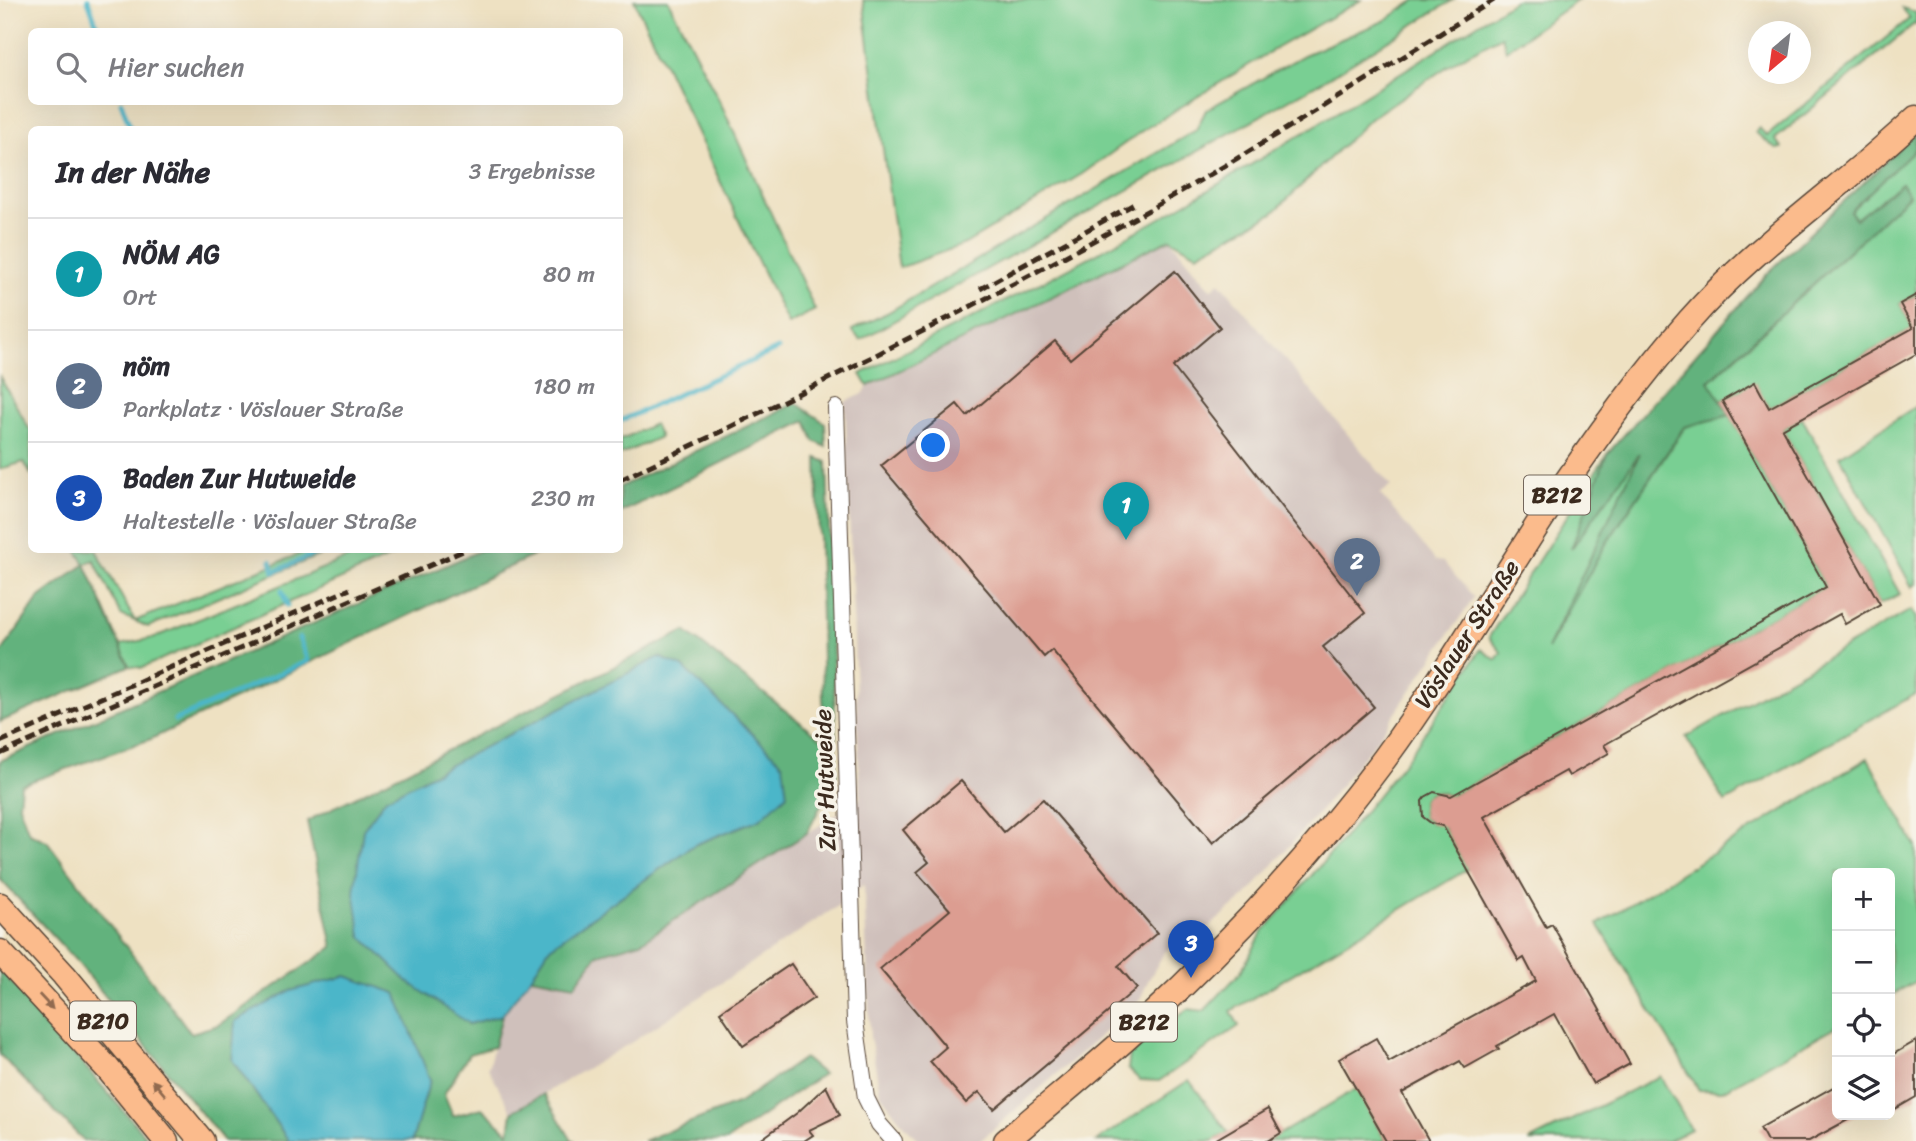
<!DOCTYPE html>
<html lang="de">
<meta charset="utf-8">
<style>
:root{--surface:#fff;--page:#f7f7f7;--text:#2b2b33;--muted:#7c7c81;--line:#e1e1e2;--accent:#c8321e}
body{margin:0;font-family:Sriracha,sans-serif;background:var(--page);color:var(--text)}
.controls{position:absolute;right:21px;bottom:21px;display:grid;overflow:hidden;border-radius:10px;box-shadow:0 7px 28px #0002}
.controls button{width:63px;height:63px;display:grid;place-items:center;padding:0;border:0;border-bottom:2px solid var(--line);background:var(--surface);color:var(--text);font:35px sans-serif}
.compass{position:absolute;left:1748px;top:21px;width:63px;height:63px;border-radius:50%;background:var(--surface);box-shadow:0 7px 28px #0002;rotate:209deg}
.you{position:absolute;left:934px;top:446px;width:24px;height:24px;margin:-18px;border:5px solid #fff;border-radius:50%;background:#1a73e8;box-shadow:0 0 0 10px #1a73e833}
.badge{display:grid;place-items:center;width:46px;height:46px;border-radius:50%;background:var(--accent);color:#fff;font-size:23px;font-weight:700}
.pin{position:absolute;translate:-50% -58px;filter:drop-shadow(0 2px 4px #0008)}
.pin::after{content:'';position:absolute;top:37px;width:24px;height:21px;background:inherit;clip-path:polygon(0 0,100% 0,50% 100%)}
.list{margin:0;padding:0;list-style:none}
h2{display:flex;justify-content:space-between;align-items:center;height:91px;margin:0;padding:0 28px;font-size:30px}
h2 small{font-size:23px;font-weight:400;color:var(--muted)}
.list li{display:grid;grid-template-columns:46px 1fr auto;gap:21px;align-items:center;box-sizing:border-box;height:112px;padding:0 28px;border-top:2px solid var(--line)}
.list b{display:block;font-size:26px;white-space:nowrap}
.list p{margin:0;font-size:23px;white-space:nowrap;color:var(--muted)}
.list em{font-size:23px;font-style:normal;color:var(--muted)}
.icon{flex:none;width:38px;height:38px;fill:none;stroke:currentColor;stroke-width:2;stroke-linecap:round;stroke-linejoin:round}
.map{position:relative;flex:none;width:1916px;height:1141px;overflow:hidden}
.search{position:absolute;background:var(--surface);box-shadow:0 7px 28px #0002;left:28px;top:28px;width:595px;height:77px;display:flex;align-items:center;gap:18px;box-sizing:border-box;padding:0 24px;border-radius:10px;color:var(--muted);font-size:26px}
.panel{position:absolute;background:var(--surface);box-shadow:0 7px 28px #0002;left:28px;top:126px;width:595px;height:427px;border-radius:10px}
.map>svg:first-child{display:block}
</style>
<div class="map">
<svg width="1916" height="1141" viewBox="0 0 1916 1141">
<rect width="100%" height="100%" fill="#f7f3e8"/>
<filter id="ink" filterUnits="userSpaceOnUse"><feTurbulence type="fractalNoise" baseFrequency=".0143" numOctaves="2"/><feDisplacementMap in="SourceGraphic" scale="14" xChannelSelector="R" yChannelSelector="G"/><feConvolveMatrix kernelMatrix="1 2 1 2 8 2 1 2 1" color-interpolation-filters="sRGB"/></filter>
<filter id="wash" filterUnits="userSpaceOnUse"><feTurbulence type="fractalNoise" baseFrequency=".00686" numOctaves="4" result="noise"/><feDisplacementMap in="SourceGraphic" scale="28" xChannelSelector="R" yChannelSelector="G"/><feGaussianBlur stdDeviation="1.57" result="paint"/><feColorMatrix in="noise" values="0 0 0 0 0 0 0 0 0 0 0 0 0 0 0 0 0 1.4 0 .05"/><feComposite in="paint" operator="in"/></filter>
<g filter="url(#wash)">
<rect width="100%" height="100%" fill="#eee1c2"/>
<polygon fill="#cfc0bb" points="1170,239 1211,289 1220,282 1391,486 1380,494 1435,560 1443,562 1474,597 1379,737 1320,811 1245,897 1193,940 1180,937 1164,953 1148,981 1139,1002 980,1141 919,1141 898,1118 880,1093 870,1037 864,884 841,904 632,1042 512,1112 488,1068 502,1015 531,977 575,985 598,954 641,942 860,799 845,402 863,394 868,386"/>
<g fill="#79cf93" stroke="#5a7c58" stroke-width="2">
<polygon points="634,0 668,0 722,106 815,310 788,324"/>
<polygon points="863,0 1361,0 1273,50 1142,131 1082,174 965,244 899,268"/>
<polygon points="1416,0 1453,0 1321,82 860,340 852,330 887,313 1196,130 1206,110 1304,55 1384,21"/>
<path d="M1515 0H1578L1506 50 1502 36 1460 58 1371 118 1273 213 1197 254 1170 239 868 386 861 374C968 319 1077 267 1181 206 1294 140 1405 71 1515 0Z"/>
<polygon points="1902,8 1916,12 1916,25 1914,24 1775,139 1782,148 1776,149 1755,132 1759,128 1767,136 1910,18"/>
<polygon points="1916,148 1916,295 1900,304 1913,328 1769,408 1755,383 1722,401 1709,382 1909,195 1902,183 1856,219 1850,211"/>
<polygon points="0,377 31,432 31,475 24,462 0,469"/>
<polygon points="1916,406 1916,584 1912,587 1840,456"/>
<path d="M1730 415 1826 587 1449 797C1439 789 1429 791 1422 801L1423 817 1431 823 1442 824 1468 869 1231 1011 1239 1026 1159 1081 1140 1080 1128 1069 1130 1054 1188 1009 1204 1011 1240 973 1262 933 1337 846 1409 756 1481 649 1496 660 1501 652 1489 637 1607 454 1573 546 1643 447 1554 636 1604 547 1685 427Z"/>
<polygon points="1802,418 1900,594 1880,604 1782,429"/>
<polygon points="654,424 660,437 620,455 620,440"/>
<polygon points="76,550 96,550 135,621 309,550 332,550 148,627 121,615 94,560 85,564"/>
<polygon points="367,550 406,550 142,668 129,666 120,645 153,638"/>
<polygon points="1911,610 1916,618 1916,694 1725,802 1686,737"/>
<polygon points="1868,758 1916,847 1916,981 1890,996 1890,873 1837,873 1837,1026 1722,1091 1699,1090 1598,924"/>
<polygon points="1660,1076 1691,1129 1668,1141 1529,1141"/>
<polygon points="1189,1080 1228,1132 1213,1141 1097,1141"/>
<polygon points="1356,1089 1386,1141 1268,1141"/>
</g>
<g fill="#62b27d" stroke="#4e6e4e" stroke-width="2">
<polygon points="1916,133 1916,148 1850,211 1856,219 1902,183 1909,195 1709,381 1730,415 1684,427 1604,547 1547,649 1640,453 1571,549 1607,454 1769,272"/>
<polygon points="796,403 825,423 826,447 814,441 806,421 620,513 620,487"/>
<polygon points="817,458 827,462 837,774 807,833 641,942 598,954 575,985 531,977 550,947 694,845 760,819 683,667 469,1024 502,1015 494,1047 469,1054 444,1094 453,1116 482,1108 509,1133 512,1112 544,1094 571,1139 575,1141 412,1141 430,1080 232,1060 289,1141 224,1141 79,964 0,879 0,761 481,550 545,550 151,739 21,785 19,805 29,833 47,841 191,1033 218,1025 333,947 307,821 685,631 824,741"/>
<polygon points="85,564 129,666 0,722 0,654 40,597"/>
<polygon points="0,969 150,1141 84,1141 0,1055"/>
<polygon points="804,1058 823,1074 726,1141 643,1141 739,1103"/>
</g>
<g fill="#4cb6c9" stroke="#447074" stroke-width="2">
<polygon points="659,657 683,667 783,764 787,794 760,819 694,845 550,947 531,977 502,1015 469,1024 407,981 361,936 354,891 363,830 386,798"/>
<polygon points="346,976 396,993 430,1080 412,1141 289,1141 232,1060 235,1021 290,991"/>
</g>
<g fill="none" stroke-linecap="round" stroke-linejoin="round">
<g stroke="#4cb6c9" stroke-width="5">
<polyline points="88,0 99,32"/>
<polyline points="121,102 131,130"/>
<polyline points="620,421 778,349"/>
<polyline points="271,561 274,572 323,550"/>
<polyline points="282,591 287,605"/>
<polyline points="175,720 308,661 299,638"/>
</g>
</g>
<g id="blocks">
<g fill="#dc9d91">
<polygon points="1175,271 1220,327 1173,367 1365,613 1323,647 1374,707 1213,843 1052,650 1044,657 881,466 957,404 967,416 1055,341 1070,359"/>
<polygon points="1916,295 1916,354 1782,429 1880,604 1845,624 1840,614 1604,745 1609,753 1569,776 1566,771 1484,817 1546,927 1552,924 1630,1064 1593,1084 1554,1014 1497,1046 1499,1049 1465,1068 1460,1061 1402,1093 1429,1141 1386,1141 1339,1059 1376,1038 1389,1062 1536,981 1524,958 1519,961 1443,826 1431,823 1423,817 1422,801 1425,797 1434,792 1451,796 1826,587 1722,401 1755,382 1769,408 1913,328 1900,304"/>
<polygon points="961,781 1004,832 1043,799 1157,933 1118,966 1137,988 994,1109 979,1092 966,1103 930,1061 946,1047 880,969 950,910 917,872 929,862 903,830"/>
<polygon points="791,964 814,998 743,1046 720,1012"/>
<polygon points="1916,1041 1916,1097 1890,1112 1890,1056"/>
<polygon points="1837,1085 1837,1115 1857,1115 1809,1141 1767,1141 1760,1128"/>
<polygon points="826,1086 840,1115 809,1130 813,1135 804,1141 759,1141 797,1113"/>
<polygon points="1268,1109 1281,1133 1268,1141 1213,1141"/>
</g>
</g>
</g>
<g filter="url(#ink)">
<use href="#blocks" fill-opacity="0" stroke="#564537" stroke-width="2"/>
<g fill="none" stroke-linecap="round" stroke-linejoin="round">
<g stroke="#564537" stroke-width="18">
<polyline id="street" points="836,408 855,1021 866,1098 879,1124 894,1141"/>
</g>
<g stroke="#564537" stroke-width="27">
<g id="primary">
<polyline points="0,905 64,975 202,1141"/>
<polyline points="0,952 108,1069 166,1141"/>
<path d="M1006 1141C1051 1102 1098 1065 1142 1024 1231 942 1313 855 1385 758 1444 678 1493 592 1548 509 1591 444 1637 380 1689 321 1756 244 1842 188 1916 118"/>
</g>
</g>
<use href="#street" stroke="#fff" stroke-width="16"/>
<use href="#primary" stroke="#fbbb8c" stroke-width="24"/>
<g stroke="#3b2a1e" stroke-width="5" stroke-dasharray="10 5" stroke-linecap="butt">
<polyline points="980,289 1136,203"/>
<path d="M620 480C775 406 930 330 1082 247 1222 171 1358 85 1494 0"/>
<polyline points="0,742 350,589"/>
<polyline points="0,754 465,550"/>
</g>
</g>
<defs><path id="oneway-solid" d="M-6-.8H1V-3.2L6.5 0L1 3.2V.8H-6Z" transform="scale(1.75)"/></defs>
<g fill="#916b50">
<use href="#oneway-solid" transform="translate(46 1002) rotate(47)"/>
<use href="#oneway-solid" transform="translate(159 1088) rotate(-130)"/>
</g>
</g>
<g text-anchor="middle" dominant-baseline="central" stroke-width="7" stroke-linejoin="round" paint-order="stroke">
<g fill="#f7f3e8" stroke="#73665b" stroke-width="2">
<rect x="1524" y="475.5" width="66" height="39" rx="5"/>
<rect x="70" y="1001.5" width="66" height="39" rx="5"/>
<rect x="1111" y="1002.5" width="66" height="39" rx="5"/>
</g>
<g font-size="23" font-weight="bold" fill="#3b2a1e">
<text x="1557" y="495">B212</text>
<text x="103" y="1021">B210</text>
<text x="1144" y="1022">B212</text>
</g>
<g font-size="24" fill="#3b2a1e" stroke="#f7f3e8">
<text transform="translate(1467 634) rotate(-57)">Vöslauer Straße</text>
<text transform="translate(825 780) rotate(-92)">Zur Hutweide</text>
</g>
</g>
</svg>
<div class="controls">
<button>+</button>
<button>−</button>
<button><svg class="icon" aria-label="locate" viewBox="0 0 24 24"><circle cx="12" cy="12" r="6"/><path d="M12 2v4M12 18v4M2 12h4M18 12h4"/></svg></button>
<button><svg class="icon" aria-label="layers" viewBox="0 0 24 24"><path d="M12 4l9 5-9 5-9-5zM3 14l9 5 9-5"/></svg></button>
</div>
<svg class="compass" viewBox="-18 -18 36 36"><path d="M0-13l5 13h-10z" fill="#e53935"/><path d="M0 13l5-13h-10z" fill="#7c7c81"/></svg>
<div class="you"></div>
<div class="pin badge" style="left:1126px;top:540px;background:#0f9aa8">1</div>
<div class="pin badge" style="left:1357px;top:596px;background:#5c6f8a">2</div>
<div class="pin badge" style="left:1191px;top:978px;background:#1a4fb4">3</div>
<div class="search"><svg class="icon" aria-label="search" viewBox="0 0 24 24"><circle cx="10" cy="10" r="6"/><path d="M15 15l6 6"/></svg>Hier suchen</div>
<section class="panel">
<h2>In der Nähe<small>3 Ergebnisse</small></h2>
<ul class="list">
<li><span class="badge" style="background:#0f9aa8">1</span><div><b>NÖM AG</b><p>Ort</p></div><em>80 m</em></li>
<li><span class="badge" style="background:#5c6f8a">2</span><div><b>nöm</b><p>Parkplatz · Vöslauer Straße</p></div><em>180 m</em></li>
<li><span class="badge" style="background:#1a4fb4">3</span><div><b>Baden Zur Hutweide</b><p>Haltestelle · Vöslauer Straße</p></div><em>230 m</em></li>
</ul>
</section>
</div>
